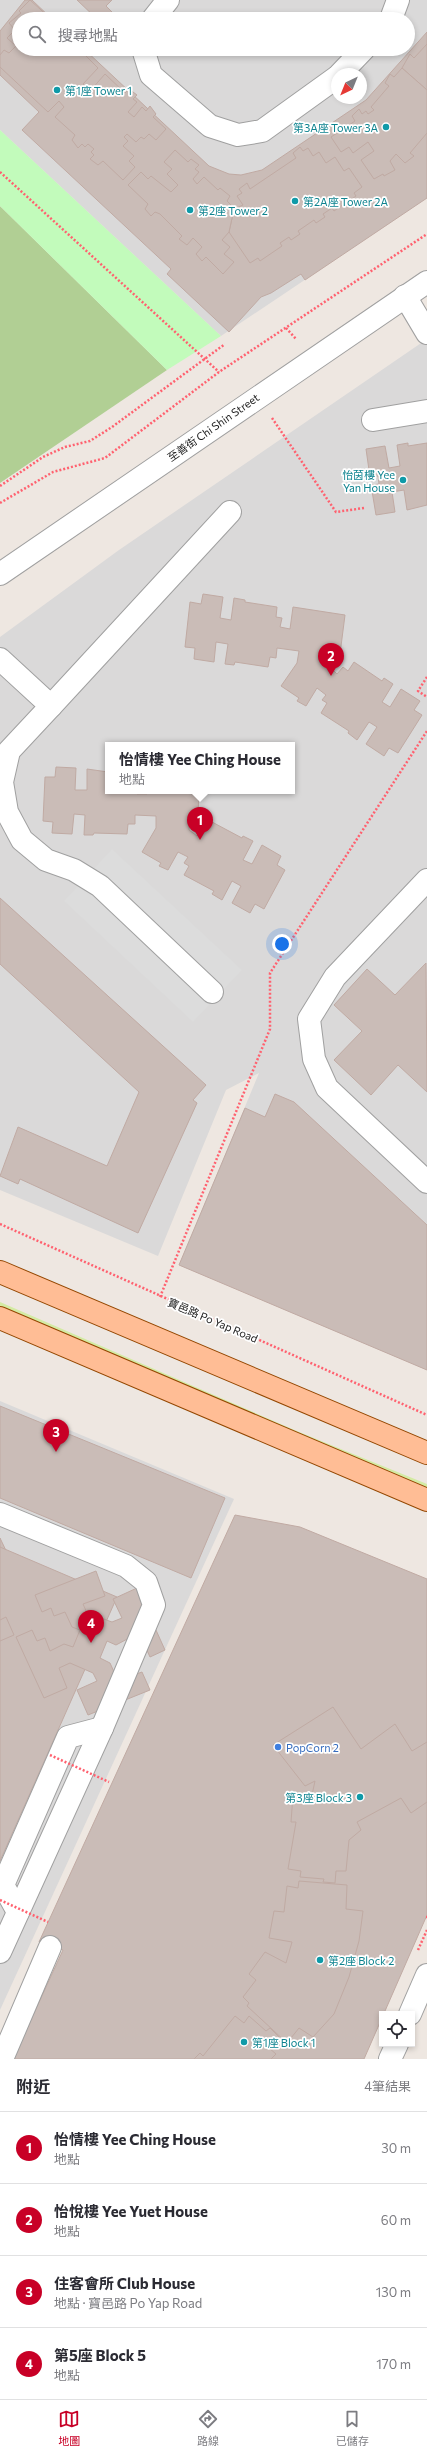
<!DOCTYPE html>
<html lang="zh-TW">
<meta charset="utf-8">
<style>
:root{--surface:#fff;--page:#f2f2f3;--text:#2b2b33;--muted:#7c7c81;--line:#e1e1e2;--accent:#c80026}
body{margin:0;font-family:Commissioner,"Noto Sans TC",sans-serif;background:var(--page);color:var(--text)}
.controls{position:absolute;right:12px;bottom:12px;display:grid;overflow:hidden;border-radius:0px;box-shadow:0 2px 6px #0003}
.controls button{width:36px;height:36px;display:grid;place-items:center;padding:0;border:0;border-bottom:1px solid var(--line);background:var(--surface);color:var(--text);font:20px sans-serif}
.compass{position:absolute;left:331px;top:68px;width:36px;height:36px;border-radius:50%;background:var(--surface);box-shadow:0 2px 6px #0003;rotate:223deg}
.you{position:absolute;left:282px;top:944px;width:14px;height:14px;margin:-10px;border:3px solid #fff;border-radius:50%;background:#1a73e8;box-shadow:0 0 0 6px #1a73e833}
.badge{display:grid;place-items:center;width:26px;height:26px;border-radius:50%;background:var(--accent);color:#fff;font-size:13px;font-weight:700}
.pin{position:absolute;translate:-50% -33px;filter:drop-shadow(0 1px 2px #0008)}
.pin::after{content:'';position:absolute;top:21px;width:14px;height:12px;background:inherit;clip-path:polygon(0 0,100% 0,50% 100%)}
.popup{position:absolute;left:105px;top:742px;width:190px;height:52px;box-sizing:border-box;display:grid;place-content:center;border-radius:0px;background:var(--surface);filter:drop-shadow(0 1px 3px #0005);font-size:13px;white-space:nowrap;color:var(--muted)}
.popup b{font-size:15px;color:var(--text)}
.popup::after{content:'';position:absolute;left:50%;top:100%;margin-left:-8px;border:8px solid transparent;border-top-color:var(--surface)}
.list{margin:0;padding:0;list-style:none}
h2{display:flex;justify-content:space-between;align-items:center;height:52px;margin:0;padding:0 16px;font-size:17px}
h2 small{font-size:13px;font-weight:400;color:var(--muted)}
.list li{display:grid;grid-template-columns:26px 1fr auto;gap:12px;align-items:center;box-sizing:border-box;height:72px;padding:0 16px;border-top:1px solid var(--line)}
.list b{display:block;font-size:15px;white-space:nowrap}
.list p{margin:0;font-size:13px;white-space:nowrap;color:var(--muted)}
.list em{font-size:13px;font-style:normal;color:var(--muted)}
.icon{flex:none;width:22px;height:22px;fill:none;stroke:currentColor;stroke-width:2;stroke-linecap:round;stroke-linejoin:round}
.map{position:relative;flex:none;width:427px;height:2059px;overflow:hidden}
.search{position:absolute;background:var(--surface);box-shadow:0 2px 6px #0003;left:12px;right:12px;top:12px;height:44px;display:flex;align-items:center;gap:10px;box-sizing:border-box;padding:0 14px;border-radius:22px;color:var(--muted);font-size:15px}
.sheet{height:340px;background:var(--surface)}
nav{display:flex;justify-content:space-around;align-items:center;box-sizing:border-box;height:56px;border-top:1px solid var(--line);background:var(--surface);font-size:11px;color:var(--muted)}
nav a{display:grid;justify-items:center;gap:2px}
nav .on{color:var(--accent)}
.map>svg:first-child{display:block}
</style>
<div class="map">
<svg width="427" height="2059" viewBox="0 0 427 2059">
<rect width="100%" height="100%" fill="#eee7e1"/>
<g fill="#dad9d9" fill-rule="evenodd">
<path d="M0 0H427V198L221 336 0 130ZM19 19H408V49H19ZM337 74H361V98H337Z"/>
<path d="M427 339V1370L179 1265 259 1073 226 1090 158 1256 0 1190V637L119 550ZM108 745H292V791H108Z"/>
<polygon points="0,1401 234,1499 0,2010"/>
</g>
<polygon fill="#d4eba4" points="0,1302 299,1432 427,1484 427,1493 0,1311"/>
<polygon fill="#b1cf94" points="0,206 167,370 0,483"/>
<polygon fill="#c2fbbb" points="0,130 221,336 167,370 0,206"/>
<polygon fill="#dcdcdc" points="112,849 242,970 193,1022 64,901"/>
<g fill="#cabcb7" stroke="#c0aaa3">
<polygon points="25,0 32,0 52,19 19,19 19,49 84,49 209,166 229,174 241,175 262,170 366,100 427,32 427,198 305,280 301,274 271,293 261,297 229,332 167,274 171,269 22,130 39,112 0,75 0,31"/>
<polygon points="30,0 51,19 19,19 19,49 79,49 98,68 83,84 90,91 105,74 125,93 129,89 137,95 133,99 137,102 128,112 134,117 142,107 146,111 150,106 156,114 153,117 166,129 156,140 149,134 144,139 141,137 136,142 127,134 124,137 128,141 123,146 134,156 129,161 135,167 123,180 103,161 98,165 90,159 94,155 91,152 94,149 88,144 85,147 82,144 78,148 72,140 75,135 55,117 64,107 59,101 48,112 0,67 0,55 4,50 9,53 16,46 7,38 15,30 9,23 21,13 19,11"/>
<polygon points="77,0 112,0 106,6 118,18 97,19"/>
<polygon points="427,44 427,90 402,68 410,54 414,58"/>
<polygon points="402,68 427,90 427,133 410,153 414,156 405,163 396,154 390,161 395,170 384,176 383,174 374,179 361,160 374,151 368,142 353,153 349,147 341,152 331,137 355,121 352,116 359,109 362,114 366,111 368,114 374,110 371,107 389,86 385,83 390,74 394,77"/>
<polygon points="300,147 303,151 308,148 313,156 319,152 326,163 335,157 344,171 349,168 362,187 354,193 356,196 334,211 332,208 323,214 325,217 316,223 314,220 298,231 300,234 291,240 289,237 280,243 282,246 260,261 258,258 250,263 229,232 234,209 243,205 237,196 242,193 239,189 247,183 250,189 296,158 293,153"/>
<polygon points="175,150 188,162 191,159 199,165 195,169 199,172 193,179 197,184 204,177 218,190 220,188 230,196 227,201 231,205 230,207 234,209 229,232 222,240 230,247 224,254 234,262 223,274 206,257 202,261 196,254 202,247 193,238 187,245 179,239 182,236 160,214 155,212 151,216 145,209 148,204 128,185 141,172 148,179 151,176 171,192 178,185 167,174 172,169 164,162"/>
<polygon points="408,443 408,446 427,443 427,505 407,510 404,490 392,492 395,512 376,515 371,485 379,484 378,476 370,477 366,449 385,446 389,468 400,466 397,445"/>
<polygon points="203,594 223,597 220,618 231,620 234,598 245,600 245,602 277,607 276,617 282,618 280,627 290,629 293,607 345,615 340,654 332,652 330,667 337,674 343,667 348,671 354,662 382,681 384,678 393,684 382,702 390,707 401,689 420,701 414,710 422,715 398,753 389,748 384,756 366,744 377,727 369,722 357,740 348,733 349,731 321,713 327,703 322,700 326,695 317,688 306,706 297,701 299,698 281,686 297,663 299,651 277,648 276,658 270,657 268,667 235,662 234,665 225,664 228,644 216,642 214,662 194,659 195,648 185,647 190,602 201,604"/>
<polygon points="56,767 76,768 75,790 87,790 87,769 108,772 108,791 137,791 137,794 147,794 147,791 199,791 198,815 190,815 189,830 197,836 202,828 207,831 212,822 242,838 243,836 253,841 243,860 252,864 262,845 281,856 277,865 285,870 264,909 255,904 250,913 232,903 241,886 232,881 222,900 212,894 214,891 184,875 189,866 184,863 188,857 178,852 168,870 159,866 161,863 142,852 156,828 156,816 135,815 135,824 128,824 127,834 94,833 93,835 84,835 85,815 74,814 72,834 52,833 53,822 43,821 45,777 55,777"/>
<polygon points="0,898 206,1085 193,1100 197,1103 138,1233 20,1179 18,1184 0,1176 18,1127 107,1166 139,1092 0,964"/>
<polygon points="426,963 427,1092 398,1065 371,1095 334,1060 362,1031 334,1005 367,969 395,995"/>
<polygon points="275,1094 294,1102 427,1225 427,1370 179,1265 245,1108 265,1117"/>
<polygon points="0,1406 225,1498 191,1578 0,1498"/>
<polygon points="235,1515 300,1527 427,1579 427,1915 364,2059 13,2059 63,1950 39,1942"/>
<polygon points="0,1538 27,1595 11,1603 6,1592 0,1595"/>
<polygon points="0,1547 117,1597 0,1861"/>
<polygon points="96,1571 105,1596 83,1604 87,1613 112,1622 122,1618 113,1599 137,1588 165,1650 150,1657 145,1646 131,1637 116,1645 107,1641 100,1658 110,1663 115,1674 131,1676 142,1672 150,1690 88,1715 77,1690 97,1681 93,1673 70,1663 59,1668 67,1688 44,1698 16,1637 32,1630 37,1641 45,1638 50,1651 64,1644 73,1647 80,1630 72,1627 65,1612 54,1616 51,1608 42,1612 35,1595"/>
<polygon points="6,1617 14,1635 0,1641 0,1620"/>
<polygon points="333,1707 361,1749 395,1724 412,1751 427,1742 427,1802 411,1813 401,1798 357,1822 361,1830 349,1840 346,1871 336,1871 335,1883 323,1882 324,1879 300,1877 301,1871 288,1869 296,1822 291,1822 293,1795 312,1795 315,1781 305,1786 273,1745"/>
<polygon points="299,1881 347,1885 346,1909 363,1911 359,1941 349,1977 334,2014 313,2037 299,2028 287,2043 247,2006 249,2003 243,1997 256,1980 249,1974 265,1952 286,1963 292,1942 269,1938 274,1911 284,1912 287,1886 298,1888"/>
<polygon points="235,2016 244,2023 249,2016 266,2031 270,2028 279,2037 269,2048 276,2054 271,2059 194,2059 200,2053 203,2056"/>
</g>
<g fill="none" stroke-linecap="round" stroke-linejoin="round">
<g stroke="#a0a0a0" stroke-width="24">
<g id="minor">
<polyline points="153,19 168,0"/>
<polyline points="391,19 398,0"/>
<polyline points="143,49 151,75 210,126 238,135 262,131 337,77"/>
<polyline points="340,74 364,49"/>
<polyline points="405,296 427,333"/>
<polyline points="373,420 427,411"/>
<polyline points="0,574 427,282"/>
<polyline points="0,659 51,706 9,751 2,782 7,812 22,840 46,860 74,870 100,886 212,992"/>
<polyline points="51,706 230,512"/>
<polyline points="427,880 335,977 309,1019 314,1059 327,1088 427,1182"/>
<polyline points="0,1514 126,1566 146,1582 154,1605 102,1728 0,1952"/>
<polyline points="18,1912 3,1885 68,1737 102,1728"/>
<polyline points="410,2014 427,1975"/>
<polyline points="2,2059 50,1947"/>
<polyline points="390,2059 397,2044"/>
</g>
</g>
<g stroke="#944700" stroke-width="24">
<g id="major">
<polyline points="0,1272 427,1453"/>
<polyline points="0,1318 427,1500"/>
</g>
</g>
<g stroke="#ff616f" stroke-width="2.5" stroke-dasharray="2 2" stroke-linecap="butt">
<polyline points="0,172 219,372"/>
<polyline points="286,328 296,339"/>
<polyline points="272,418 336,512 364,508"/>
<polyline points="0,486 43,457 65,447 90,441 112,427 225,344"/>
<polyline points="0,503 53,472 105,458 219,372 427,234"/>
<polyline points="427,677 418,691 427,697"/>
<polyline points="0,1224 427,1415"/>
<polyline points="160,1297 270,1029 270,973 427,731"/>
<polyline points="426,1917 427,1917"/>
<polyline points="418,1950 427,1930"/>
</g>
<use href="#minor" stroke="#fff" stroke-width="22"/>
<use href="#major" stroke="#ffbd95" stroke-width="22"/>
<g stroke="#ff616f" stroke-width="2.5" stroke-dasharray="2 2" stroke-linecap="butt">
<polyline points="50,1755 109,1782"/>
<polyline points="0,1900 48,1922"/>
</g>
</g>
<g fill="#0f9aa8" stroke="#fff" stroke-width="1.5">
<circle cx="57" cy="90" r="4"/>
<circle cx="386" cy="127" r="4"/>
<circle cx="295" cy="201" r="4"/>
<circle cx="190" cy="210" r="4"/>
<circle cx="403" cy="480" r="4"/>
<circle cx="360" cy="1797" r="4"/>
<circle cx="320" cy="1960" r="4"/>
<circle cx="244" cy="2042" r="4"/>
</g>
<circle fill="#3f7fe0" stroke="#fff" stroke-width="1.5" cx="278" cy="1747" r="4"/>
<g text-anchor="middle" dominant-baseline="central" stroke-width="3.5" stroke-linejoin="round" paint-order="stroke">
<g font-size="11" fill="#0d838f" stroke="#fff" text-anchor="start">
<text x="65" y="90">第1座 Tower 1</text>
<text x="378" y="127" text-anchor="end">第3A座 Tower 3A</text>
<text x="303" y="201">第2A座 Tower 2A</text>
<text x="198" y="210">第2座 Tower 2</text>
<text x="395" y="474" text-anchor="end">怡茵樓 Yee<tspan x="395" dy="13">Yan House</tspan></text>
<text x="352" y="1797" text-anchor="end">第3座 Block 3</text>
<text x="328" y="1960">第2座 Block 2</text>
<text x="252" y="2042">第1座 Block 1</text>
</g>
<g font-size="11" fill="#1c1c1c" stroke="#fff">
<text transform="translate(213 427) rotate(-35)">至善街 Chi Shin Street</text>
<text transform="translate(213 1320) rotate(23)">寶邑路 Po Yap Road</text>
</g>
<g font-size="11" fill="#366cbe" stroke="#fff" text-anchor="start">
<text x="286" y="1747">PopCorn 2</text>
</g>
</g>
</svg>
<div class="controls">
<button><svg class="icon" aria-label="locate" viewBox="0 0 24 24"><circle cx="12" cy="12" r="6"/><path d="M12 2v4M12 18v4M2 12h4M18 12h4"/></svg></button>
</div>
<svg class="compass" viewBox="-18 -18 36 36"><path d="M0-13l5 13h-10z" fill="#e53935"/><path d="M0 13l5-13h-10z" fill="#7c7c81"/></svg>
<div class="you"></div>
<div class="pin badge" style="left:200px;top:840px">1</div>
<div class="popup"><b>怡情樓 Yee Ching House</b>地點</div>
<div class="pin badge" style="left:331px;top:676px">2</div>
<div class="pin badge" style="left:56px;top:1452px">3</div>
<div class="pin badge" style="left:91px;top:1643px">4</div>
<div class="search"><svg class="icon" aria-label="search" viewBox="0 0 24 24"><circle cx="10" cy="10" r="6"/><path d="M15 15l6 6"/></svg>搜尋地點</div>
</div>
<section class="sheet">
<h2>附近<small>4筆結果</small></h2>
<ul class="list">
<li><span class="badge">1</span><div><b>怡情樓 Yee Ching House</b><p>地點</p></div><em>30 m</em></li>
<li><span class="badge">2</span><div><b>怡悅樓 Yee Yuet House</b><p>地點</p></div><em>60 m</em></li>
<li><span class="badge">3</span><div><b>住客會所 Club House</b><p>地點 · 寶邑路 Po Yap Road</p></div><em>130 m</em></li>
<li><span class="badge">4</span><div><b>第5座 Block 5</b><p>地點</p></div><em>170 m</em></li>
</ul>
</section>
<nav>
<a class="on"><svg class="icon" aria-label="map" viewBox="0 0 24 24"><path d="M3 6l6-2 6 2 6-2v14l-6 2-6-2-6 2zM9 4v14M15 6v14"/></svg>地圖</a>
<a><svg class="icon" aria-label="directions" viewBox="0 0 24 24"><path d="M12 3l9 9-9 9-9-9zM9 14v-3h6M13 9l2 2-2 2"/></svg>路線</a>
<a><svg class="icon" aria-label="saved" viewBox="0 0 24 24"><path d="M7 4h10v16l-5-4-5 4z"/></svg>已儲存</a>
</nav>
